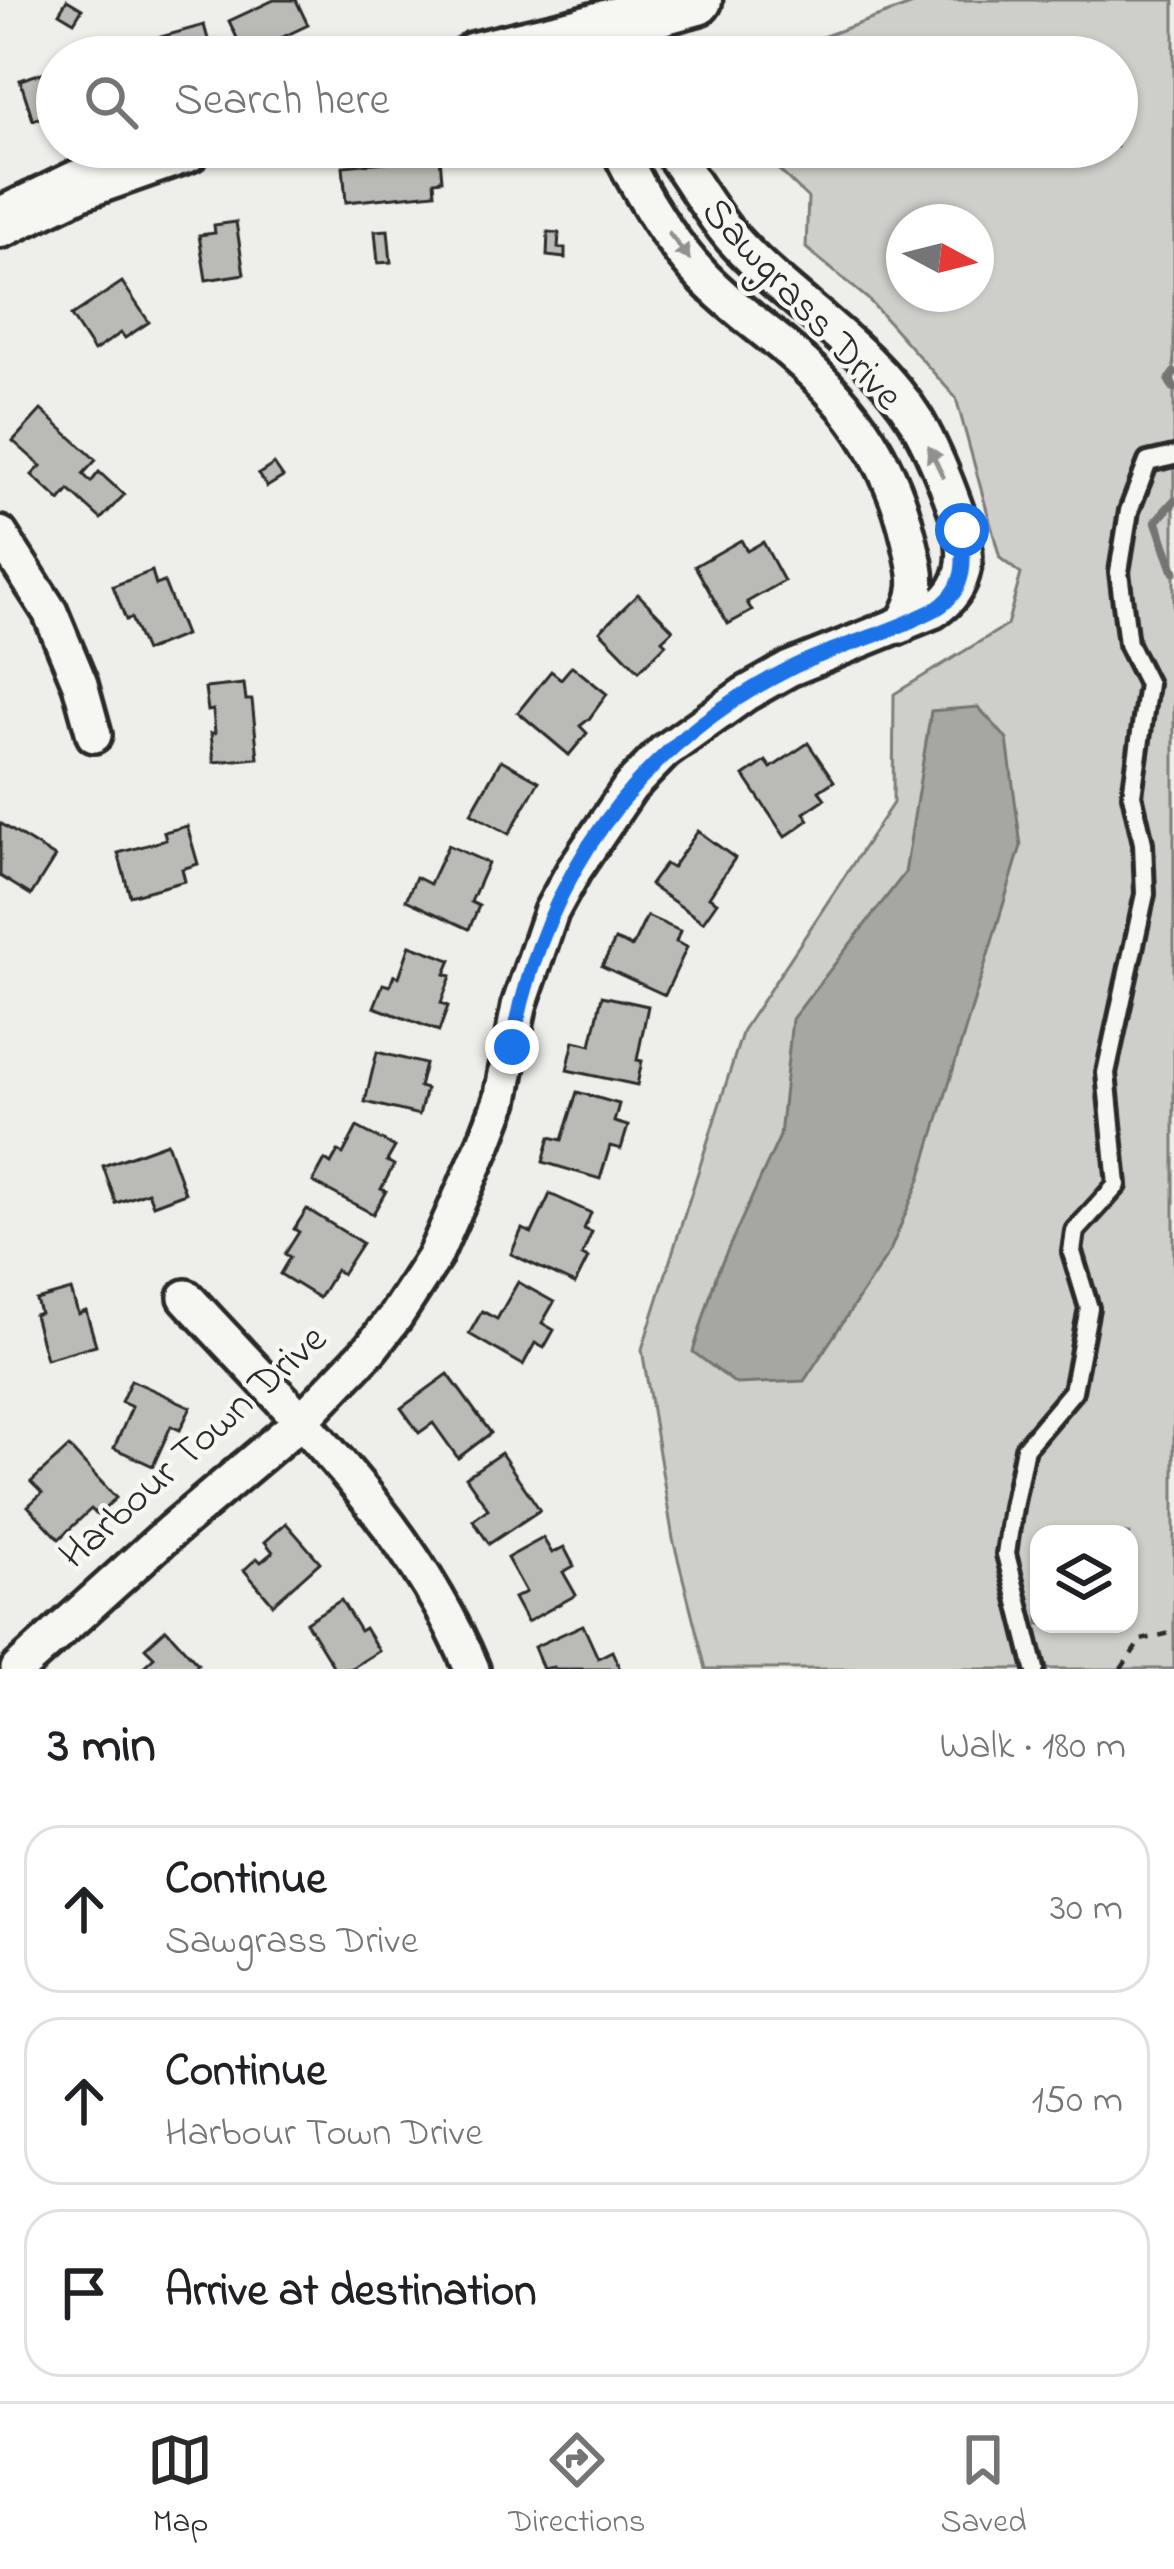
<!DOCTYPE html>
<meta charset="utf-8">
<style>
:root{--surface:#fff;--page:#f2f2f2;--text:#202124;--muted:#757577;--line:#e0e0e0;--accent:#2b2b2b}
body{margin:0;font-family:"Indie Flower",sans-serif;background:var(--page);color:var(--text)}
.controls{position:absolute;right:36px;bottom:36px;display:grid;overflow:hidden;border-radius:24px;box-shadow:0 3px 9px #0004}
.controls button{width:108px;height:108px;display:grid;place-items:center;padding:0;border:0;border-bottom:3px solid var(--line);background:var(--surface);color:var(--text);font:60px sans-serif}
.compass{position:absolute;left:886px;top:204px;width:108px;height:108px;border-radius:50%;background:var(--surface);box-shadow:0 3px 9px #0004;rotate:97deg}
.stop{position:absolute;width:36px;height:36px;margin:-27px;border:9px solid #1a73e8;border-radius:50%;background:#fff}
.stop.end{background:#1a73e8;border-color:#fff;box-shadow:0 3px 12px #0008}
.list{margin:0;padding:0;list-style:none}
h2{display:flex;justify-content:space-between;align-items:center;height:156px;margin:0;padding:0 48px;font-size:51px}
h2 small{font-size:39px;font-weight:400;color:var(--muted)}
.list li{display:grid;grid-template-columns:78px 1fr auto;gap:36px;align-items:center;box-sizing:border-box;height:168px;margin:0 24px 24px;padding:0 24px;border:3px solid var(--line);border-radius:36px}
.list b{display:block;font-size:45px;white-space:nowrap}
.list p{margin:0;font-size:39px;white-space:nowrap;color:var(--muted)}
.list em{font-size:39px;font-style:normal;color:var(--muted)}
.icon{flex:none;width:66px;height:66px;fill:none;stroke:currentColor;stroke-width:2;stroke-linecap:round;stroke-linejoin:round}
.map{position:relative;flex:none;width:1174px;height:1669px;overflow:hidden}
.search{position:absolute;background:var(--surface);box-shadow:0 3px 9px #0004;left:36px;right:36px;top:36px;height:132px;display:flex;align-items:center;gap:30px;box-sizing:border-box;padding:0 42px;border-radius:66px;color:var(--muted);font-size:45px}
.sheet{height:732px;background:var(--surface)}
nav{display:flex;justify-content:space-around;align-items:center;box-sizing:border-box;height:168px;border-top:3px solid var(--line);background:var(--surface);font-size:33px;color:var(--muted)}
nav a{display:grid;justify-items:center;gap:6px}
nav .on{color:var(--accent)}
.map>svg:first-child{display:block}
</style>
<div class="map">
<svg width="1174" height="1669" viewBox="0 0 1174 1669">
<rect width="100%" height="100%" fill="#eeeeea"/>
<filter id="ink" filterUnits="userSpaceOnUse"><feTurbulence type="fractalNoise" baseFrequency=".00833" numOctaves="2"/><feDisplacementMap in="SourceGraphic" scale="24" xChannelSelector="R" yChannelSelector="G"/><feConvolveMatrix kernelMatrix="1 2 1 2 8 2 1 2 1" color-interpolation-filters="sRGB"/></filter>
<g filter="url(#ink)">
<path fill="#cececa" stroke="#7c7c7a" stroke-width="3" fill-rule="evenodd" d="M931 0H1174V1669H706L673 1539 642 1349 743 1030 893 803 894 694 1007 625 1021 574 1000 558 956 398 868 299 806 248 808 198 755 147H1117V57H767L916 3ZM904 222H976V294H904ZM1039 1534H1129V1624H1039Z"/>
<polygon fill="#a6a6a3" stroke="#757573" stroke-width="3" points="978,707 1007,739 1021,846 920,1179 890,1251 804,1381 736,1384 693,1352 717,1273 780,1136 792,1019 905,873 931,711"/>
<g fill="none" stroke-linecap="round" stroke-linejoin="round">
<g stroke="#757573" stroke-width="9">
<polyline points="1174,373 1169,380 1174,388"/>
<polyline points="1174,501 1156,521 1174,572"/>
</g>
</g>
<g fill="#babab7" stroke="#2b2b2b" stroke-width="3">
<polygon points="67,0 82,9 74,22 59,13"/>
<polygon points="274,0 296,0 308,25 245,55 229,21"/>
<polygon points="204,25 213,57 126,57 124,47"/>
<polygon points="57,68 57,112 33,120 20,80"/>
<polygon points="502,147 547,147 506,160"/>
<polygon points="440,157 442,180 434,181 435,193 346,202 343,166"/>
<polygon points="236,222 244,274 206,280 199,235 215,233 214,225"/>
<polygon points="388,230 391,262 378,263 375,231"/>
<polygon points="548,232 559,233 558,248 565,248 565,258 547,256"/>
<polygon points="122,282 149,322 125,338 121,333 94,351 71,316"/>
<polygon points="41,410 96,460 83,474 91,482 99,472 124,495 101,519 69,490 60,501 32,475 41,466 13,441"/>
<polygon points="274,464 283,477 267,487 259,474"/>
<polygon points="741,540 747,551 763,542 784,581 747,602 752,611 728,624 695,566"/>
<polygon points="152,571 156,585 164,582 185,635 145,651 131,618 126,620 113,586"/>
<polygon points="638,594 673,630 662,640 666,644 639,671 600,631"/>
<polygon points="572,666 607,694 589,719 580,726 587,733 569,755 518,712 551,671 561,679"/>
<polygon points="244,684 246,700 252,700 258,758 214,762 211,733 215,733 213,710 208,711 205,688"/>
<polygon points="808,743 834,781 819,791 825,799 804,813 809,820 785,837 744,776 766,761 771,768"/>
<polygon points="501,760 539,781 509,834 471,813"/>
<polygon points="0,823 55,857 31,895 0,876"/>
<polygon points="187,826 198,864 182,869 185,881 130,896 118,853 166,840 164,832"/>
<polygon points="698,831 735,858 709,897 717,902 703,922 650,885 665,864 672,868"/>
<polygon points="448,845 488,863 471,902 479,906 469,929 406,900 416,877 430,884"/>
<polygon points="647,916 680,931 676,942 687,947 665,995 602,966 615,940 632,947"/>
<polygon points="410,945 451,960 445,974 451,976 441,1003 448,1006 439,1031 374,1007 383,984 390,986 394,975 399,977"/>
<polygon points="602,996 648,1006 637,1060 642,1061 637,1085 567,1070 574,1041 591,1045"/>
<polygon points="377,1052 425,1064 419,1087 426,1089 419,1115 365,1102"/>
<polygon points="577,1092 619,1104 614,1122 628,1126 621,1149 610,1146 600,1179 543,1162 550,1137 562,1140"/>
<polygon points="357,1127 395,1147 387,1161 394,1165 381,1189 386,1191 373,1214 313,1182 325,1160 331,1164 338,1151 343,1154"/>
<polygon points="167,1143 185,1193 153,1205 148,1192 116,1203 103,1166"/>
<polygon points="550,1194 591,1213 584,1229 592,1232 582,1255 588,1258 575,1284 511,1254 522,1229 532,1233"/>
<polygon points="307,1209 362,1243 342,1274 336,1270 319,1298 280,1274 290,1257 285,1254 299,1232 294,1229"/>
<polygon points="518,1282 554,1302 542,1323 554,1330 544,1348 535,1343 523,1365 469,1334 482,1311 497,1319"/>
<polygon points="71,1290 78,1314 86,1311 96,1345 46,1359 34,1315 40,1313 36,1300"/>
<polygon points="448,1374 491,1433 458,1458 433,1423 419,1433 401,1408"/>
<polygon points="131,1380 191,1407 180,1430 171,1426 153,1466 114,1448 132,1407 121,1402"/>
<polygon points="69,1447 116,1498 97,1515 91,1509 59,1539 28,1506 42,1493 31,1482"/>
<polygon points="501,1453 540,1510 489,1544 473,1520 488,1509 466,1477"/>
<polygon points="286,1523 320,1562 273,1604 244,1570 257,1558 261,1562 273,1552 265,1542"/>
<polygon points="543,1538 552,1553 564,1547 574,1566 563,1572 576,1595 527,1622 514,1598 526,1592 507,1558"/>
<polygon points="341,1600 360,1631 365,1628 379,1651 350,1669 335,1669 306,1622"/>
<polygon points="583,1625 598,1658 612,1651 620,1669 555,1669 554,1667 543,1669 534,1647"/>
<polygon points="166,1629 198,1664 193,1669 141,1669 154,1657 145,1648"/>
</g>
<g fill="none" stroke-linecap="round" stroke-linejoin="round">
<g stroke="#2b2b2b" stroke-width="26">
<polyline id="lane" points="1035,1669 1006,1554 1013,1507 1025,1448 1073,1391 1089,1308 1072,1252 1075,1231 1117,1185 1106,1073 1145,894 1143,843 1132,795 1148,684 1128,644 1119,572 1129,511 1148,462 1174,456"/>
</g>
<g stroke="#2b2b2b" stroke-width="42">
<g id="street">
<path d="M618 147C640 193 668 240 703 277 727 302 754 322 780 343 847 399 889 454 909 539 918 576 923 592 901 626"/>
<polyline points="0,534 50,612 80,684 94,735"/>
<path d="M186 1297C291 1412 412 1523 472 1669"/>
<path d="M18 1669 172 1530 300 1422 371 1348 395 1317 434 1257 485 1142 501 1100 519 1006 551 912 574 870 630 787 664 752 745 694 789 669 933 611C969 588 970 551 957 513 946 482 933 449 916 420 870 346 789 302 732 238 708 210 690 176 668 147"/>
</g>
</g>
<g stroke="#2b2b2b" stroke-width="57">
<g id="secondary">
<polyline points="475,57 581,32 697,0"/>
<polyline points="0,223 79,185 187,147"/>
</g>
</g>
<polyline stroke="#2b2b2b" stroke-width="4.5" stroke-dasharray="9 9" stroke-linecap="butt" points="1121,1669 1141,1640 1174,1632"/>
<use href="#lane" stroke="#f6f6f2" stroke-width="16"/>
<use href="#street" stroke="#f6f6f2" stroke-width="33"/>
<use href="#secondary" stroke="#f6f6f2" stroke-width="48"/>
</g>
<defs><path id="oneway-solid" d="M-6-.8H1V-3.2L6.5 0L1 3.2V.8H-6Z" transform="scale(3)"/></defs>
<g fill="#90908e">
<use href="#oneway-solid" transform="translate(679 246) rotate(52)"/>
<use href="#oneway-solid" transform="translate(936 462) rotate(-116)"/>
</g>
</g>
<g fill="none" stroke-linecap="round" stroke-linejoin="round" filter="url(#ink)">
<path stroke="#1a73e8" stroke-width="15" d="M512 1047C543 878 634 747 789 669 830 648 876 638 917 618 925 614 934 611 942 605 967 585 964 560 962 530"/>
</g>
<g text-anchor="middle" dominant-baseline="central" stroke-width="9" stroke-linejoin="round" paint-order="stroke">
<g font-size="42" fill="#2b2b2b" stroke="#f6f6f2">
<text transform="translate(801 305) rotate(47)">Sawgrass Drive</text>
<text transform="translate(194 1448) rotate(-42)">Harbour Town Drive</text>
</g>
</g>
</svg>
<div class="controls">
<button><svg class="icon" aria-label="layers" viewBox="0 0 24 24"><path d="M12 4l9 5-9 5-9-5zM3 14l9 5 9-5"/></svg></button>
</div>
<svg class="compass" viewBox="-18 -18 36 36"><path d="M0-13l5 13h-10z" fill="#e53935"/><path d="M0 13l5-13h-10z" fill="#757577"/></svg>
<div class="stop" style="left:962px;top:530px"></div>
<div class="stop end" style="left:512px;top:1047px"></div>
<div class="search"><svg class="icon" aria-label="search" viewBox="0 0 24 24"><circle cx="10" cy="10" r="6"/><path d="M15 15l6 6"/></svg>Search here</div>
</div>
<section class="sheet">
<h2>3 min<small>Walk · 180 m</small></h2>
<ul class="list">
<li><svg class="icon" aria-label="ahead" viewBox="0 0 24 24"><path d="M12 20V5M6 11l6-6 6 6"/></svg><div><b>Continue</b><p>Sawgrass Drive</p></div><em>30 m</em></li>
<li><svg class="icon" aria-label="ahead" viewBox="0 0 24 24"><path d="M12 20V5M6 11l6-6 6 6"/></svg><div><b>Continue</b><p>Harbour Town Drive</p></div><em>150 m</em></li>
<li><svg class="icon" aria-label="arrive" viewBox="0 0 24 24"><path d="M6 21V4h12l-3 4 3 4H6"/></svg><div><b>Arrive at destination</b></div></li>
</ul>
</section>
<nav>
<a class="on"><svg class="icon" aria-label="map" viewBox="0 0 24 24"><path d="M3 6l6-2 6 2 6-2v14l-6 2-6-2-6 2zM9 4v14M15 6v14"/></svg>Map</a>
<a><svg class="icon" aria-label="directions" viewBox="0 0 24 24"><path d="M12 3l9 9-9 9-9-9zM9 14v-3h6M13 9l2 2-2 2"/></svg>Directions</a>
<a><svg class="icon" aria-label="saved" viewBox="0 0 24 24"><path d="M7 4h10v16l-5-4-5 4z"/></svg>Saved</a>
</nav>
